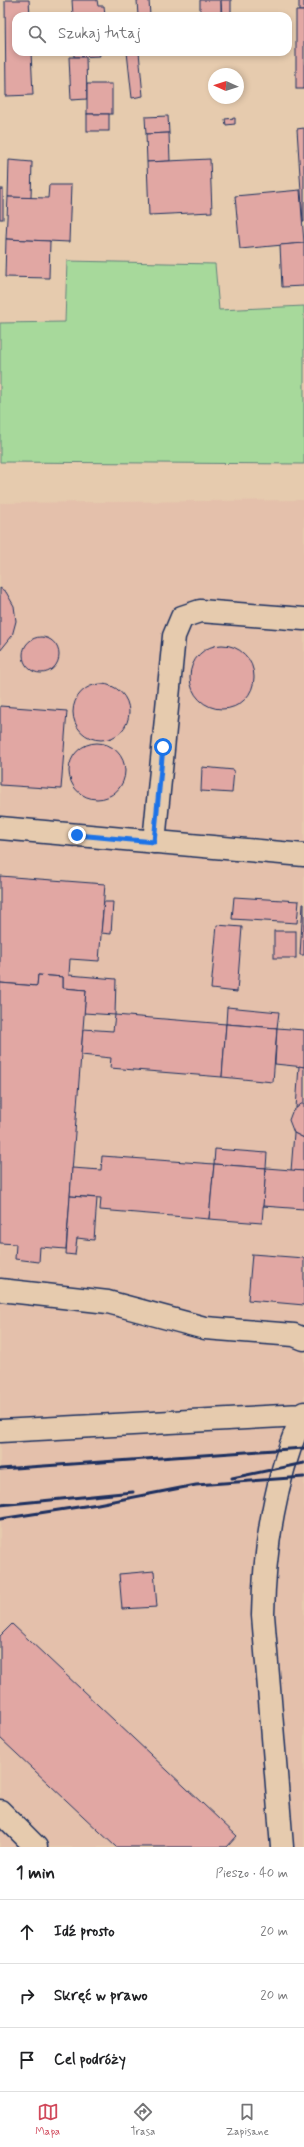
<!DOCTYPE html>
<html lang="pl">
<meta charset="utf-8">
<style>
:root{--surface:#fff;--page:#f2f2f2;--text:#202124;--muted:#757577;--line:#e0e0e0;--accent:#d1495b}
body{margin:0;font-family:Mynerve,sans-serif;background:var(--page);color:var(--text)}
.compass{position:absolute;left:208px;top:68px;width:36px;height:36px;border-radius:50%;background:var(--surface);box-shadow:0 2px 6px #0003;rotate:273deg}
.stop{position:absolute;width:12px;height:12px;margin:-9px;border:3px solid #1a73e8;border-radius:50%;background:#fff}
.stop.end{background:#1a73e8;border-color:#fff;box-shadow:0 1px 4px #0008}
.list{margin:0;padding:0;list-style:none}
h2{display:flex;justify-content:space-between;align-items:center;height:52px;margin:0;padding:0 16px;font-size:17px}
h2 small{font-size:13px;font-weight:400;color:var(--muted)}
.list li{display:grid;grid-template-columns:26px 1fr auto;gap:12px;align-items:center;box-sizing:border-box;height:64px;padding:0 16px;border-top:1px solid var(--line)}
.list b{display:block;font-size:15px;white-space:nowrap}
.list em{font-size:13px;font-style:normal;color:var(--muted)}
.icon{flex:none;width:22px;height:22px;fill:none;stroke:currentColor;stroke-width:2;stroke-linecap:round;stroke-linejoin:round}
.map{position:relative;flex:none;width:304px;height:1847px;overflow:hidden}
.search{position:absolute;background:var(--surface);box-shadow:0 2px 6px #0003;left:12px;right:12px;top:12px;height:44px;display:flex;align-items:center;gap:10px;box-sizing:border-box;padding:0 14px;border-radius:12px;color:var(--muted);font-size:15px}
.sheet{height:244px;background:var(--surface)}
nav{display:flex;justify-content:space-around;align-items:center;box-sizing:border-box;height:56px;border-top:1px solid var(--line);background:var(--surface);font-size:11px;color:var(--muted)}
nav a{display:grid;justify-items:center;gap:2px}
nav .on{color:var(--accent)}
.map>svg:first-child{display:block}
</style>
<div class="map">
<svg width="304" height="1847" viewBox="0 0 304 1847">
<rect width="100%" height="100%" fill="#e6cbae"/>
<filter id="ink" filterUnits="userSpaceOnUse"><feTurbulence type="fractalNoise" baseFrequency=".025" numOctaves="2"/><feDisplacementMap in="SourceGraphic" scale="8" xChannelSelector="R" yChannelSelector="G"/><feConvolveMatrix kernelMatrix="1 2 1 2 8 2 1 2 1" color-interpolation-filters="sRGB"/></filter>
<g filter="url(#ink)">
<polygon fill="#e4c0ab" points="304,500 304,1847 0,1847 0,503"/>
<polygon fill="#a7d99b" stroke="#61847c" points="67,261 215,264 219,310 304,306 304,464 0,462 0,323 65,322"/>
<g fill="#e1a7a3" stroke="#1b2f5e">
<polygon points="5,0 29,0 30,16 16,16 16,52 31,52 33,95 6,96"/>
<polygon points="72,0 97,0 98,6 104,6 105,16 73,16"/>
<polygon points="137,0 149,0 150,16 138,16"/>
<polygon points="200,0 221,0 221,16 197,16 197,13 200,12"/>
<polygon points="221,0 231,0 231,16 222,16"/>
<rect x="299" y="0" width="5" height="11"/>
<rect x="296" y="11" width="8" height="78"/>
<polygon points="74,52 99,52 100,56 74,57"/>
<polygon points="127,52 139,52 143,96 132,98"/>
<polygon points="69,57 86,57 87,99 71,100"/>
<rect x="87" y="84" width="25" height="30"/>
<rect x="87" y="114" width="22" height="17"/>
<polygon points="168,116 169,133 146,134 145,117"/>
<polygon points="235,118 235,124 226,125 225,119"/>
<polygon points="304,128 304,222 303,222 297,129"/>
<polygon points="169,133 170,161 147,162 146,134"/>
<polygon points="210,159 212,212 149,215 147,162"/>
<polygon points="9,160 32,162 31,198 8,197"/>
<polygon points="49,185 71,185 69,242 6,239 8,197 48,198"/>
<rect x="0" y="189" width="3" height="30"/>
<polygon points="300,190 304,243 240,249 235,196"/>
<polygon points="6,239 50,241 49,278 5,277"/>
<polygon points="304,243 304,286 282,287 280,245"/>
<polygon points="0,588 6,592 14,606 16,621 12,636 0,651"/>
<circle cx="41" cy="655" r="18"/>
<circle cx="222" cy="677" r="32"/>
<circle cx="101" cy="712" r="28"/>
<polygon points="0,706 67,711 61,789 0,785"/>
<circle cx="97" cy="771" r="28"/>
<polygon points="202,767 234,770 232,793 201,791"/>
<polygon points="0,876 105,884 99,961 70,959 69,975 116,979 115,1015 84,1013 86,990 63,988 63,977 38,975 37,986 0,983"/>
<polygon points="234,897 299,901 297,923 232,919"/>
<polygon points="104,902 113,902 111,934 101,933"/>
<polygon points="303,904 304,904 304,955 300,955"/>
<polygon points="217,925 242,927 237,992 211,989"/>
<rect x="274" y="931" width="22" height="27"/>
<polygon points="38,975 63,977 63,988 86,990 66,1249 40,1247 39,1262 15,1259 16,1244 0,1243 0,983 37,986"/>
<polygon points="227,1007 279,1012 277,1028 226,1024"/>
<polygon points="115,1015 226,1024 222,1077 110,1068 111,1058 81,1055 83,1029 113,1031"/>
<polygon points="226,1024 277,1028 273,1082 222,1077"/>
<polygon points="277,1028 304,1030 304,1067 275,1064"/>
<polygon points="299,1066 304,1067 304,1104 296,1108"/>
<polygon points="301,1104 304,1104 304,1138 294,1133 289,1120 292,1112"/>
<polygon points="294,1133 304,1138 304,1171 291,1171"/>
<polygon points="215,1149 267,1153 266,1168 214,1164"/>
<polygon points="102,1156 214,1164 209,1219 100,1210 101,1198 70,1196 72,1168 101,1170"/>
<polygon points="214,1164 266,1168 262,1223 209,1219"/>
<polygon points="266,1168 304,1171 304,1209 263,1206"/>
<polygon points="70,1196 97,1198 94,1240 77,1238 75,1255 66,1254"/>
<polygon points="252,1254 304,1258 304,1305 248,1300"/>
<polygon points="154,1571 157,1607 122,1609 119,1574"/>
<polygon points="12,1624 237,1836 227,1847 116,1847 0,1738 0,1636"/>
</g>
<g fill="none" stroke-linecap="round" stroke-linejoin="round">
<g stroke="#1b2f5e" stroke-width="25">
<g id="minor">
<polyline points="0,828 304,855"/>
<polyline points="154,842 174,636 182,617 200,611 304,619"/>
<polyline points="0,1290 108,1302 205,1328 294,1335 304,1339"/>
<polyline points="0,1431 303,1415 304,1413"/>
<polyline points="0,1811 36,1847"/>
<path d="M282 1847 263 1615C264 1550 275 1475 303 1415"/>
</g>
</g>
<use href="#minor" stroke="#e6cbae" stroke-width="22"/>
<g stroke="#1b2f5e" stroke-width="3">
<polyline points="0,1469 304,1448"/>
<polyline points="232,1478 304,1463"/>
<polyline points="0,1505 133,1492"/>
<polyline points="0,1519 98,1504 196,1485 304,1477"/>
</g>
</g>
</g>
<g fill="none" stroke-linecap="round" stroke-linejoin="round" filter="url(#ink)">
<polyline stroke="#1a73e8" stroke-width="5" points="77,835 154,842 163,747"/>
</g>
</svg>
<svg class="compass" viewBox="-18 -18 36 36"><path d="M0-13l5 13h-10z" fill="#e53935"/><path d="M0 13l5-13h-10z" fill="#757577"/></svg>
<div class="stop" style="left:163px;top:747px"></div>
<div class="stop end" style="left:77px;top:835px"></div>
<div class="search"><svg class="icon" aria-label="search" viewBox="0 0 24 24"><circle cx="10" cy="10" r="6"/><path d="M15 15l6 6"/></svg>Szukaj tutaj</div>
</div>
<section class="sheet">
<h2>1 min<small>Pieszo · 40 m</small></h2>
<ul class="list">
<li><svg class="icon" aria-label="ahead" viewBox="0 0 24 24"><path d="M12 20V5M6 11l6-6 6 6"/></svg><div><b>Idź prosto</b></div><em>20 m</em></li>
<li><svg class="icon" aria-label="right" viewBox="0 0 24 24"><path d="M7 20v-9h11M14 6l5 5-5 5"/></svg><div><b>Skręć w prawo</b></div><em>20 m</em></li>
<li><svg class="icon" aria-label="arrive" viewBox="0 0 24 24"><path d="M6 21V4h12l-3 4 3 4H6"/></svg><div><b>Cel podróży</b></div></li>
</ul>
</section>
<nav>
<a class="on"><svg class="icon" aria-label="map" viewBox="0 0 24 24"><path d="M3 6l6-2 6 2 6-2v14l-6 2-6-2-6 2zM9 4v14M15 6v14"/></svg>Mapa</a>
<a><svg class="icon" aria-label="directions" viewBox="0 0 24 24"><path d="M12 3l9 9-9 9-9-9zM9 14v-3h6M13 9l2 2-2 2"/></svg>Trasa</a>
<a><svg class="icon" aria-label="saved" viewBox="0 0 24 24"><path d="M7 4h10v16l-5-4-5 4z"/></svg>Zapisane</a>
</nav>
